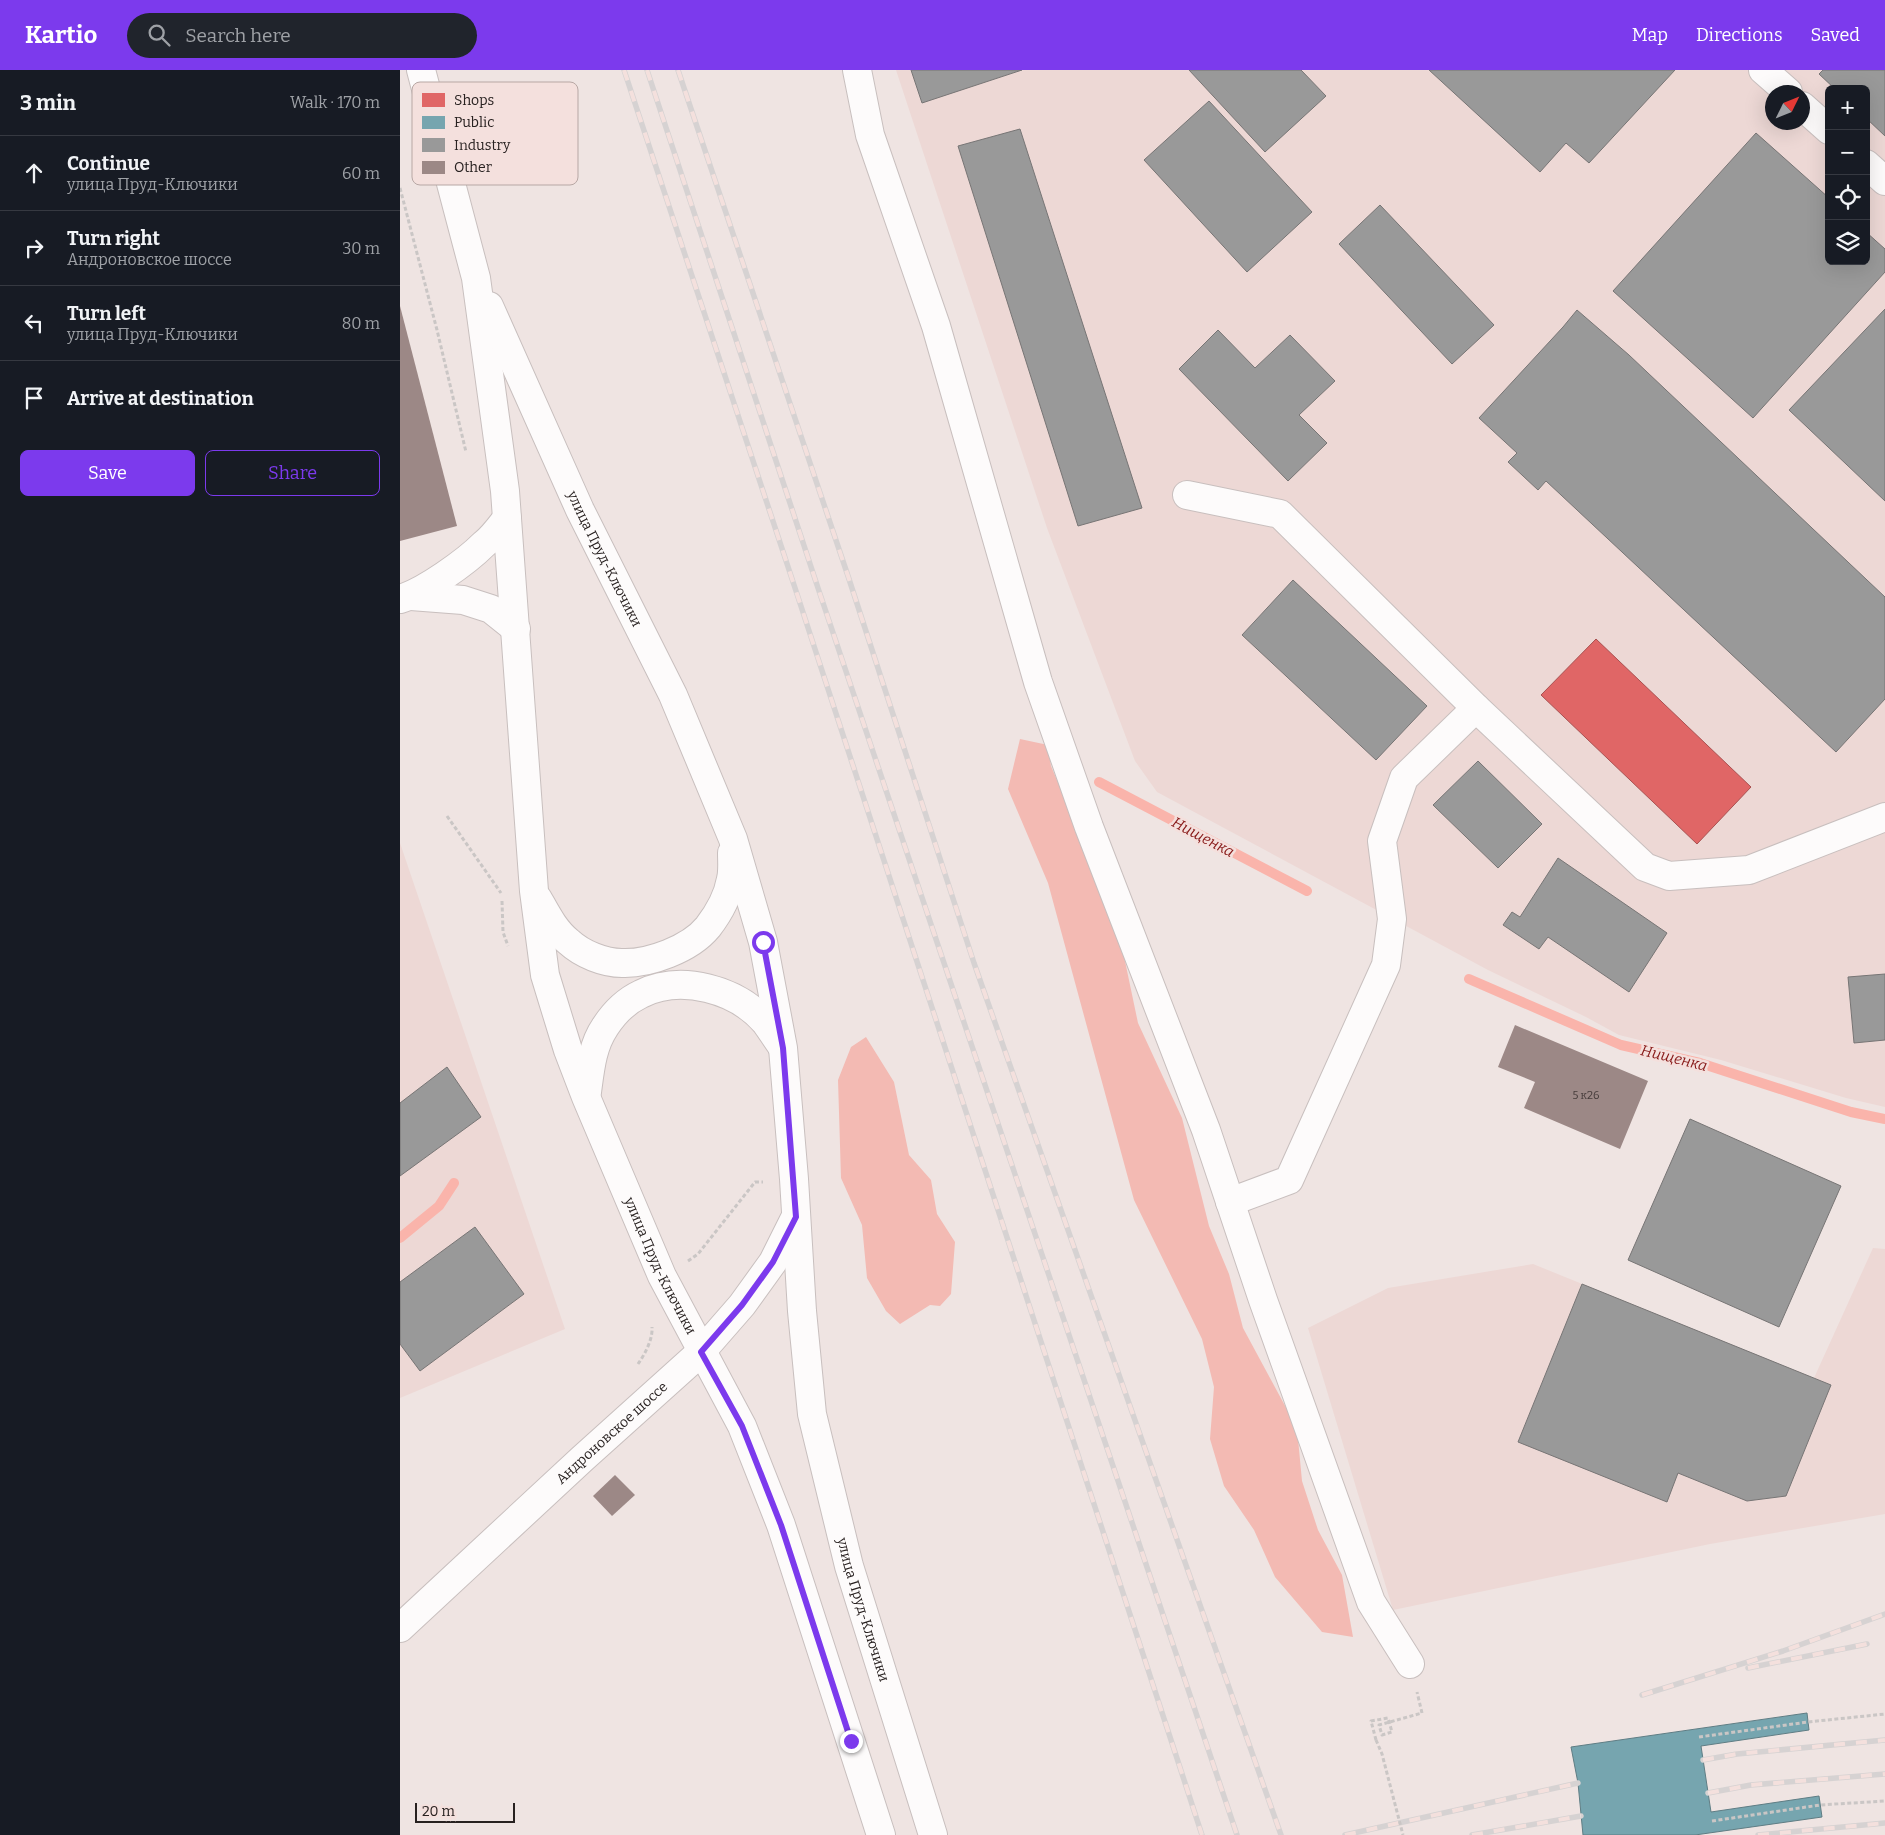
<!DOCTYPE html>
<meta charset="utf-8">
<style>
:root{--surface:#171b24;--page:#20242c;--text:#f1f3f6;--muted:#9ea1a6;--line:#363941;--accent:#7c3aed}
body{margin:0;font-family:Bitter,serif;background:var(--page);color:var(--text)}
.controls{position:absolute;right:15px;top:15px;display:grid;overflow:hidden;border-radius:8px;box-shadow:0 5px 20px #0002}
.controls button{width:45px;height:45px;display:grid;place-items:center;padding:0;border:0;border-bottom:1px solid var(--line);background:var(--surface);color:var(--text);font:25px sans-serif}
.compass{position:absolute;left:1365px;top:15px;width:45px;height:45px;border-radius:50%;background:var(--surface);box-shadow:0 5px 20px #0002;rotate:47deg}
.scale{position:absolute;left:15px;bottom:12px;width:100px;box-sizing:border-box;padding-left:5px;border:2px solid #282120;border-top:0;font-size:14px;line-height:18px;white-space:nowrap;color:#282120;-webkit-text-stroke:4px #f4e0dd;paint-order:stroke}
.stop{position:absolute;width:15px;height:15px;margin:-11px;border:4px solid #7c3aed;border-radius:50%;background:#fff}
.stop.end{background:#7c3aed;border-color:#fff;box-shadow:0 1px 5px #0008}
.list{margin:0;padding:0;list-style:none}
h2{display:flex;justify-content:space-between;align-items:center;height:65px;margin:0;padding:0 20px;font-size:21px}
h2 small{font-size:16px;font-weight:400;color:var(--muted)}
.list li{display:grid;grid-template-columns:32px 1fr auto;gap:15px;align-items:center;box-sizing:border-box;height:75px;padding:0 20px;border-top:1px solid var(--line)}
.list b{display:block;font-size:19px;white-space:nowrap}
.list p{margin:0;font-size:16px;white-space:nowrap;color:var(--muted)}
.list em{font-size:16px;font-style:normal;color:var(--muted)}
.actions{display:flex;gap:10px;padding:15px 20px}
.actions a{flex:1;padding:11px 0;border:1px solid var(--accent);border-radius:8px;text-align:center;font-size:18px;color:var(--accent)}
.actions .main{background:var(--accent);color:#fff}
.icon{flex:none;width:28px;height:28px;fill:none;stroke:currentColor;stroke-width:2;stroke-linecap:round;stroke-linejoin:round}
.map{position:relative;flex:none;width:1485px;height:1765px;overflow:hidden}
header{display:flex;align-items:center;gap:30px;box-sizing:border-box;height:70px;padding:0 25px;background:var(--accent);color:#fff}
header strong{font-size:24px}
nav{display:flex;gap:28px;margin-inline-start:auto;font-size:18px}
.search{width:350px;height:45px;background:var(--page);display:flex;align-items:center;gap:12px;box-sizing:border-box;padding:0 18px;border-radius:28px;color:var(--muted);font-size:19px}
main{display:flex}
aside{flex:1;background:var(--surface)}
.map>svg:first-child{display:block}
</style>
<header>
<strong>Kartio</strong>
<div class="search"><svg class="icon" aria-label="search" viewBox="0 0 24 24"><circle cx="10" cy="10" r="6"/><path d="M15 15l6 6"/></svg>Search here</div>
<nav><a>Map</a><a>Directions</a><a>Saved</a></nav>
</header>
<main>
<aside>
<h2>3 min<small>Walk · 170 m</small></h2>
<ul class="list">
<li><svg class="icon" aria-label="ahead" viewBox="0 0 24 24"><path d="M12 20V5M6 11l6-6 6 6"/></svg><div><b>Continue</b><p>улица Пруд-Ключики</p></div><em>60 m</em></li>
<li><svg class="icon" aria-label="right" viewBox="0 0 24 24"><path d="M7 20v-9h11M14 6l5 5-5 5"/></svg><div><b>Turn right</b><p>Андроновское шоссе</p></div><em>30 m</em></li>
<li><svg class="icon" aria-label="left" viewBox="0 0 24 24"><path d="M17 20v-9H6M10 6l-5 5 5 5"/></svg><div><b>Turn left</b><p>улица Пруд-Ключики</p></div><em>80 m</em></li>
<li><svg class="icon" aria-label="arrive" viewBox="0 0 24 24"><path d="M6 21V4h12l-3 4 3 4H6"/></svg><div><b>Arrive at destination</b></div></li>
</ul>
<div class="actions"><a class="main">Save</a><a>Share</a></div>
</aside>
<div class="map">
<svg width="1485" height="1765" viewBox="0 0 1485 1765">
<rect width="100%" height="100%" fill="#efe4e2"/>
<g fill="#edd8d5" fill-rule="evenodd">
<path d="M496 0H1485V1037L1446 1028 1321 990 1219 965 1186 947 1088 900 757 722 735 691 647 458ZM1429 19H1466V191H1429ZM1372 22H1402V52H1372Z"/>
<polygon points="0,773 165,1259 0,1328"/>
<polygon points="1473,1178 1485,1179 1485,1444 1310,1474 993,1540 908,1258 988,1218 1133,1194 1414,1308"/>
</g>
<g fill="#f3bab3">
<polygon points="620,669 648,675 651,696 717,853 738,953 782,1048 809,1156 829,1204 843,1258 897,1358 902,1411 918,1460 942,1505 953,1567 922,1562 875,1507 854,1460 824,1416 810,1369 814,1317 802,1269 734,1130 648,813 608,719"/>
<polygon points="466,967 494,1012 509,1085 531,1110 537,1144 555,1172 551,1224 540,1236 530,1235 500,1254 486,1241 467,1208 462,1155 441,1108 438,1010 451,977"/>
</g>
<polygon fill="#e06666" stroke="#a95151" points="1196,569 1351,717 1297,774 1141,625"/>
<polygon fill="#76a5af" stroke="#5f7d84" points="1407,1643 1409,1660 1301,1676 1311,1742 1419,1726 1422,1747 1295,1765 1183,1765 1178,1713 1171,1677"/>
<g fill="#999" stroke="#777575">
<polygon points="511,0 622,0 522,33"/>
<polygon points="789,0 901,0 926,26 865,82"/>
<polygon points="1029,0 1275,0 1189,93 1166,73 1140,102"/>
<polygon points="1423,0 1485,0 1485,66 1466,48 1466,19 1435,19 1419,4"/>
<polygon points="809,31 912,142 847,202 744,90"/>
<polygon points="620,59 742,438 678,456 558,76"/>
<polygon points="1356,63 1429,128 1429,191 1466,191 1466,162 1485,179 1485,202 1353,348 1213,221"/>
<polygon points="980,135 1094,255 1052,294 939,174"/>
<polygon points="1485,239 1485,431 1389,340"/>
<polygon points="1177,240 1229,285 1485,527 1485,629 1436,682 1146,411 1138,420 1108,392 1117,383 1079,348 1163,257"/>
<polygon points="818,260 855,298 890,265 935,311 899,345 927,373 888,411 779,299"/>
<polygon points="893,510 1027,636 976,690 842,565"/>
<polygon points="1078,691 1142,754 1098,798 1033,735"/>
<polygon points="1158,788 1267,863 1229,922 1148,867 1139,879 1103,855 1112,842 1120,847"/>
<polygon points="1485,904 1485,970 1454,973 1448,907"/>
<polygon points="47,997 81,1047 0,1106 0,1033"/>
<polygon points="1290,1049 1441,1116 1379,1257 1228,1190"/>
<polygon points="75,1157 124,1224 20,1301 0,1274 0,1212"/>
<polygon points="1182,1214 1431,1315 1386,1426 1347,1431 1278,1403 1267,1432 1118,1372"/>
</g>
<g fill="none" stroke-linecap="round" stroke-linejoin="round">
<g stroke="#fab4ab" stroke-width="10">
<polyline points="699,712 907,821"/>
<polyline points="1069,909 1221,975 1300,993 1451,1042 1485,1049"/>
<polyline points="0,1168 39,1136 54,1113"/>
</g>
</g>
<g fill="#9c8886">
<polygon points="0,236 57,456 0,471"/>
<polygon points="1115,955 1248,1011 1220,1079 1124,1038 1135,1012 1098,997"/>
<polygon points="215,1405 235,1425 212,1446 193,1426"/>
</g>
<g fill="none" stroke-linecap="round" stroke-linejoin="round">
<g stroke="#c8bfbe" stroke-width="30">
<g id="minor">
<path id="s1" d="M21 0 76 208 105 421 134 821 145 905 168 980 186 1027 262 1206 342 1356 381 1455 481 1765"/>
<polyline points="457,0 470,65 536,256 638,612 689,757 806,1060 863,1230 971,1532 1010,1594"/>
<polyline points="1363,0 1388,22"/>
<polyline points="1402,36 1429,60"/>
<polyline points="1466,94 1485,111"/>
<path id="s2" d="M89 236 180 440 273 625 333 769 363 872 383 978 394 1109 402 1241 412 1344 449 1496 533 1765"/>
<polyline points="787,425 880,444 1076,638"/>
<polyline points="11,526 63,530 91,539 116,559"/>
<path d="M0 529C24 522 66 492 84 474 93 467 100 457 107 448"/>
<path d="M138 829C147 845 155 861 169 872 182 884 204 893 222 893 249 894 290 879 308 857 318 844 328 826 331 809 333 801 332 791 332 783"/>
<path d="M187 1022C190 1000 192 976 205 957 214 943 226 931 241 924 281 904 337 919 366 953 371 960 376 968 381 975"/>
<polyline points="830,1132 889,1110 986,895 992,849 982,771 1004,708 1076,638 1245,797 1269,806 1349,800 1485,747"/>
<path id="s3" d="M0 1558 182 1389 301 1282 342 1235 373 1192 395 1148"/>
</g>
</g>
<g stroke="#cac6c5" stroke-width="3" stroke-dasharray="4 2.5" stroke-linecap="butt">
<polyline points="0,118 37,260 66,382"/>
<polyline points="47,746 101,823"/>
<polyline points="102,831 103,862 108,876"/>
<polyline points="288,1191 298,1184 355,1112 363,1112"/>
<path d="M238 1294C245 1284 253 1269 252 1257"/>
<polyline points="1299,1667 1408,1652 1485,1644"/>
<polyline points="976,1670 971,1651 988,1648 992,1662 982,1665 979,1655 1022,1643 1017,1622"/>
<polyline points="1312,1751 1420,1735 1485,1731"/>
</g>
<use href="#minor" stroke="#fdfbfb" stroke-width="28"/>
<g stroke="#d6d2d2" stroke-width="5.5">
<g id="rail">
<polyline points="224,0 398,527 802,1765"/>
<polyline points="247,0 418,518 837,1765"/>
<polyline points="278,0 448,506 574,893 881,1765"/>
<polyline points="1348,1598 1467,1574"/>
<polyline points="1242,1625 1383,1581 1485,1544"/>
<polyline points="1303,1690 1337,1684 1485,1670"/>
<polyline points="1308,1723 1351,1715 1485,1704"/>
<polyline points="945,1765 1178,1713"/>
<polyline points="1072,1765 1181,1746"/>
<polyline points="1358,1765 1485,1753"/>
</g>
</g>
<use href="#rail" stroke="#f4e0dd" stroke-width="4" stroke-dasharray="11" stroke-linecap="butt"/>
<polyline stroke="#cac6c5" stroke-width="3" stroke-dasharray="4 2.5" stroke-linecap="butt" points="976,1670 982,1684 1003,1765"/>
</g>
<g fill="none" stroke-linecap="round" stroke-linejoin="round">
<polyline stroke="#7c3aed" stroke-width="6" points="363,872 383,978 396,1147 373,1192 342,1235 301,1282 342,1356 381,1455 451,1671"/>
</g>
<g text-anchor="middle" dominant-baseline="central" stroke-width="5" stroke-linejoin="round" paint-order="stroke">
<g font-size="11" fill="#453b3a">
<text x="1186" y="1025">5 к26</text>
</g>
<g font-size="14" fill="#282120" stroke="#f4e0dd">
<text stroke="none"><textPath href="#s2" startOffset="278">улица Пруд-Ключики</textPath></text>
<text stroke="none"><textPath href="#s1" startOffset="1229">улица Пруд-Ключики</textPath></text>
<text stroke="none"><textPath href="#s3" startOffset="288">Андроновское шоссе</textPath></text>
<text stroke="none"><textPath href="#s2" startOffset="1371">улица Пруд-Ключики</textPath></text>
</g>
<g font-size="15" font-style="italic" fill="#861716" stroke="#f4e0dd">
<text transform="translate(803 767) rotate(28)">Нищенка</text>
<text transform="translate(1274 988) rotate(14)">Нищенка</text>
</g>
</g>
<rect x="12" y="12" width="166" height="103" rx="8" fill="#f4e0dd" stroke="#b7a7a4" stroke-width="1"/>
<rect x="22" y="23" width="23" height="14" fill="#e06666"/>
<rect x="22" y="46" width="23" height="13" fill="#76a5af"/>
<rect x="22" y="68" width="23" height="14" fill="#999"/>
<rect x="22" y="91" width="23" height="13" fill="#9c8886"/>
<g font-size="14" fill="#282120">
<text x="54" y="35">Shops</text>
<text x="54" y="57">Public</text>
<text x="54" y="80">Industry</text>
<text x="54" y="102">Other</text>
</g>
</svg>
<div class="controls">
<button>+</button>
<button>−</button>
<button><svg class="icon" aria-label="locate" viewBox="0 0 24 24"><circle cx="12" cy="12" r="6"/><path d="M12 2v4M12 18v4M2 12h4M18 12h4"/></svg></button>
<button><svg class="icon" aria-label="layers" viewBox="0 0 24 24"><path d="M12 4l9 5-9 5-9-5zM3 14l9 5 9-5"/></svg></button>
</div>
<svg class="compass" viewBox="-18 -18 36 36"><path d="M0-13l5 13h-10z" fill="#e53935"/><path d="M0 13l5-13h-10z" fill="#9ea1a6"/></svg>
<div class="scale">20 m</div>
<div class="stop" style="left:363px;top:872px"></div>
<div class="stop end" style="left:451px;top:1671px"></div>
</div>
</main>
